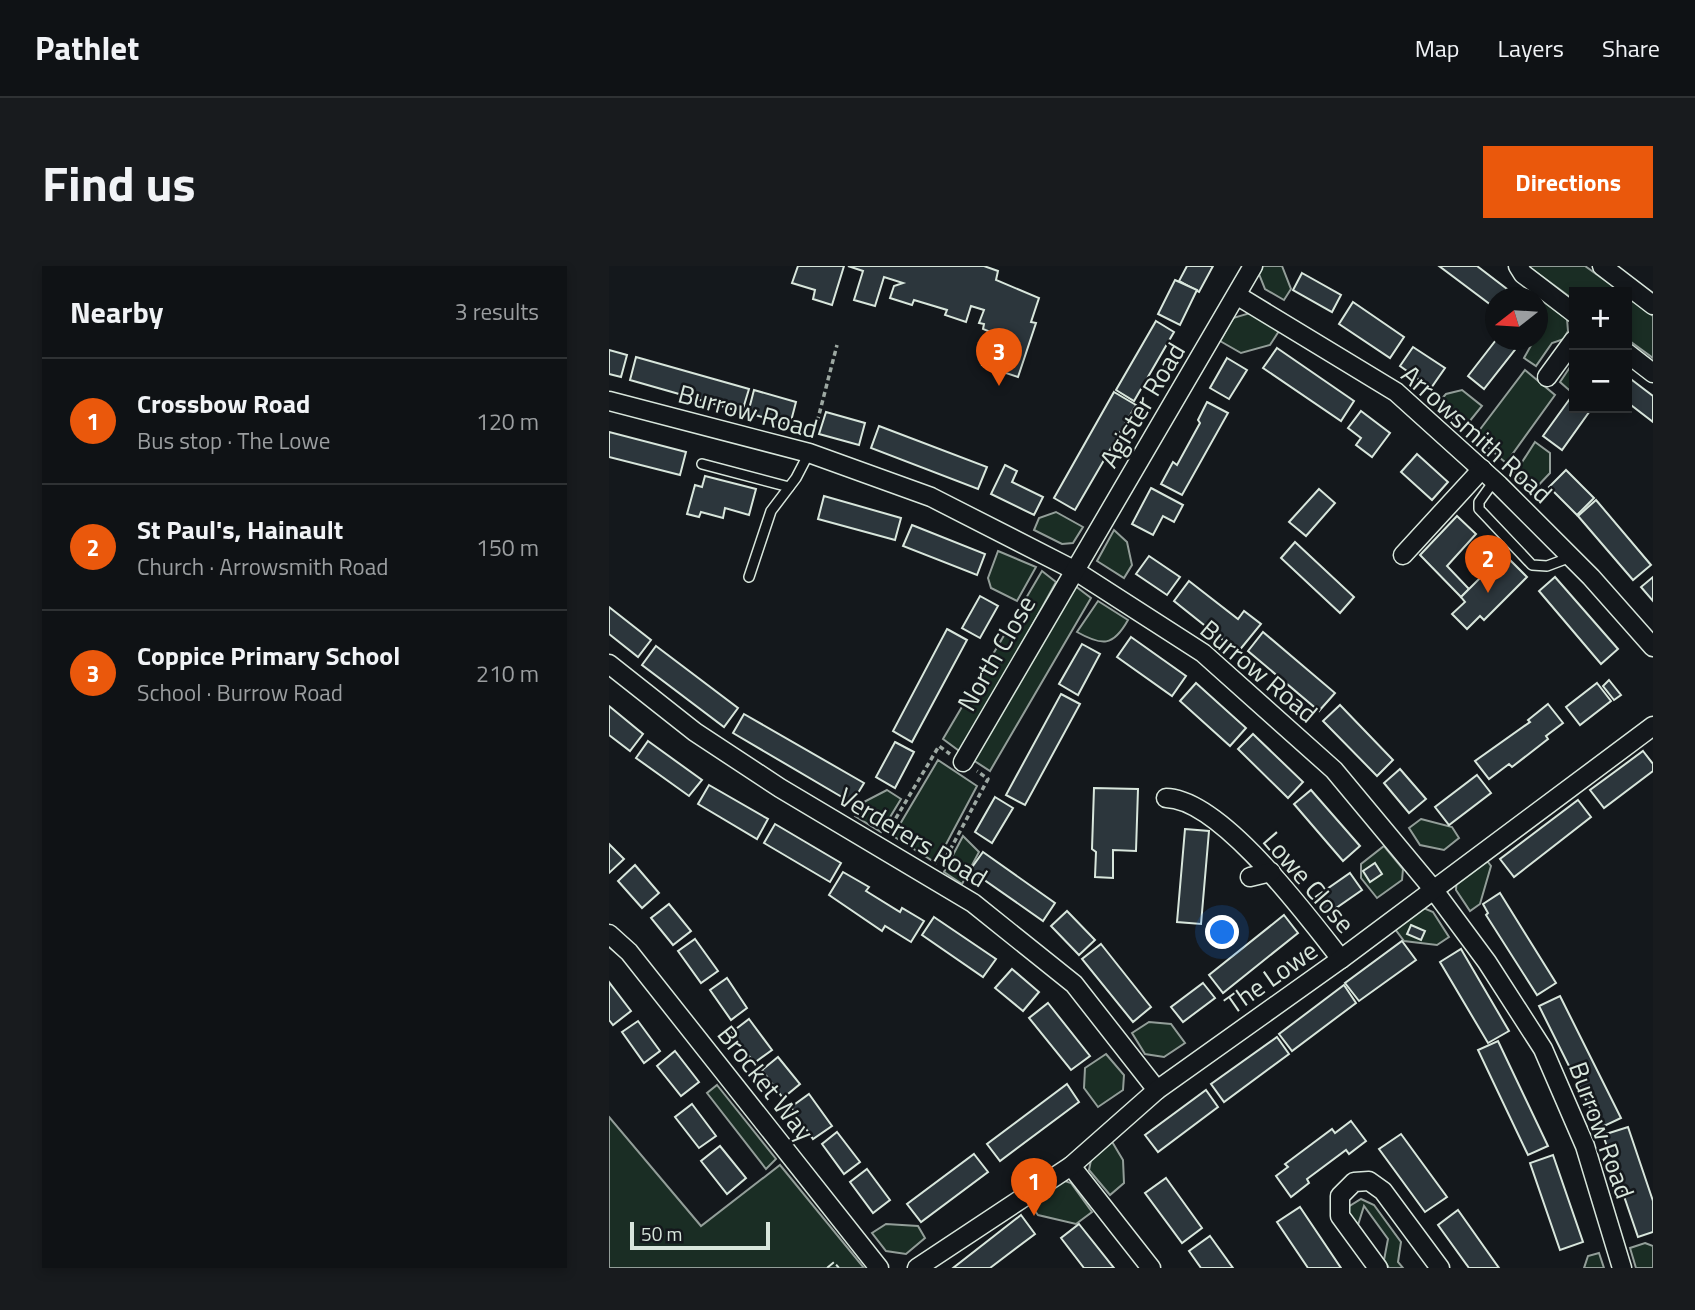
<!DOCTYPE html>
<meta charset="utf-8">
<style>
:root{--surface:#0f1215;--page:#181b1e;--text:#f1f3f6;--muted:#9b9ea0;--line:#2f3234;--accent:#ea580c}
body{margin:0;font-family:"Titillium Web",sans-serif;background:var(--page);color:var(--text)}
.controls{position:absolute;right:21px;top:21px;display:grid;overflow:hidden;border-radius:0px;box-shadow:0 4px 10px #0003}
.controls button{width:63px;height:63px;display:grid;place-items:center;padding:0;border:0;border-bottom:2px solid var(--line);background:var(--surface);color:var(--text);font:35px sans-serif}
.compass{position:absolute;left:876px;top:21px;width:63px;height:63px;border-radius:50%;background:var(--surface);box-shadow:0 4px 10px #0003;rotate:253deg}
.scale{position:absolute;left:21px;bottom:18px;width:140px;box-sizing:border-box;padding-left:7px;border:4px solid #d8e6dc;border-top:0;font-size:19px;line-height:24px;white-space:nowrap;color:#d8e6dc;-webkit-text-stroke:5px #14181c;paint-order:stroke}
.you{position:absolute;left:614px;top:667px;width:24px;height:24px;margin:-18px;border:5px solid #fff;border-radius:50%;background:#1a73e8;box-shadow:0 0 0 10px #1a73e833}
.badge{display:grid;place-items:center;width:46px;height:46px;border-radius:50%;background:var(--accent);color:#fff;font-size:23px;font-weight:700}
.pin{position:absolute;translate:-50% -58px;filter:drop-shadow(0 2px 4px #0008)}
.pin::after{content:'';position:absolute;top:37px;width:24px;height:21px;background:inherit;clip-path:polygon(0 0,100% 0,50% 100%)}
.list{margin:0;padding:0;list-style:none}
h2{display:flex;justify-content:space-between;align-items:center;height:91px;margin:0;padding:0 28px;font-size:30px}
h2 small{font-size:23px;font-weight:400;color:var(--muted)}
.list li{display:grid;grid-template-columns:46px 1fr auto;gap:21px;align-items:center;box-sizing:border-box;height:126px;padding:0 28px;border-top:2px solid var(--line)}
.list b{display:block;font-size:26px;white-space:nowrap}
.list p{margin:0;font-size:23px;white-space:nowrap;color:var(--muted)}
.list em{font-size:23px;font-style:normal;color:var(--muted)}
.map{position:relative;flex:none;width:1044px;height:1002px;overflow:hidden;border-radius:0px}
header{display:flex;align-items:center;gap:42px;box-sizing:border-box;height:98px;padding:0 35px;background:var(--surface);border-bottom:2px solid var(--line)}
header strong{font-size:33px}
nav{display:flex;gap:38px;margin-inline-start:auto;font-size:24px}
.intro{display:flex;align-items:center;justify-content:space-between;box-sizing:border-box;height:168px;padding:0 42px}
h1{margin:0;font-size:49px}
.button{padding:18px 32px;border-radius:0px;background:var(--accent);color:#fff;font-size:24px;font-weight:700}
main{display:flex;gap:42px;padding:0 42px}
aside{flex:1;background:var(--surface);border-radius:0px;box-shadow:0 4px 10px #0003}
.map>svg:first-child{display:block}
</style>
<header>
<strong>Pathlet</strong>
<nav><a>Map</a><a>Layers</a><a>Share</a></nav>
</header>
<div class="intro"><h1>Find us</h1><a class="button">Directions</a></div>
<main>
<aside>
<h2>Nearby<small>3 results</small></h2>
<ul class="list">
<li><span class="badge">1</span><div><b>Crossbow Road</b><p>Bus stop · The Lowe</p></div><em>120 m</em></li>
<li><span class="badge">2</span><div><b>St Paul's, Hainault</b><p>Church · Arrowsmith Road</p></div><em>150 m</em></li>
<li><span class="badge">3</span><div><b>Coppice Primary School</b><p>School · Burrow Road</p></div><em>210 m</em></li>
</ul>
</aside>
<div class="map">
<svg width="1044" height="1002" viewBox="0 0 1044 1002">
<rect width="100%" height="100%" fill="#14181c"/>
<g fill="#1a2d24" stroke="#939e99" stroke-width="2">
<polygon points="654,0 673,0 682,23 675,34 656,23 650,8"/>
<polygon points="919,0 976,0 1012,26 965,26 965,34"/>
<polygon points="927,30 958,53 959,65 955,73 943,77 927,100 915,92 925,74 928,74"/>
<polygon points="1018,31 1044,50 1044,92 1018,73"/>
<polygon points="641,47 670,65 661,79 632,87 611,75 624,52"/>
<polygon points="965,86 965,115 960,124 951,116 963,98"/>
<polygon points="916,104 946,129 897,197 866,170"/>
<polygon points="853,124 873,140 856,161 827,139 837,128"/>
<polygon points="926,176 941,187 941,207 924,225 906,207"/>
<polygon points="447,246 474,261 464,277 453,278 425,264 430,252"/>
<polygon points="505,264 518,276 523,299 515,312 488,295"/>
<polygon points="389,285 427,301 408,335 382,322 379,312"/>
<polygon points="433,305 447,316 353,487 334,473"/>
<polygon points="465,319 482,332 381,505 364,494"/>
<path d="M489 335 519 354C504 381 493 380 468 366Z"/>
<polygon points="329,494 368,520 327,597 284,570"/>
<polygon points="278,524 292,533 272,566 246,550 251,538"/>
<polygon points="812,553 843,561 850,572 835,584 811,579 800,562"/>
<polygon points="354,570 370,586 353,618 335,606"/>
<polygon points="775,580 794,603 793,614 768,632 752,612 752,598"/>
<polygon points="875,591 882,600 871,638 861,645 847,624 848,609"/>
<polygon points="810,640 824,646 840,671 828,679 795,675 783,659"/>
<polygon points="540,756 562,758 576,777 555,791 536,788 523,767"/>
<polygon points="497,788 515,809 514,824 489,841 475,822 476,802"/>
<polygon points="108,819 167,893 157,903 98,827"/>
<polygon points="0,851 92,960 171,899 255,1002 0,1002"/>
<polygon points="502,874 514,894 515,917 501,929 480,904 483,889"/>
<polygon points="450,913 462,917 483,946 467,958 429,949 420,937"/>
<polygon points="752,933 765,939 792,976 789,996 794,1002 780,1002 775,994 779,973 755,940 749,959 740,948 739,941"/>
<polygon points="277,958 309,960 316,972 297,988 277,985 263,967"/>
<polygon points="1036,977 1044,980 1044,1002 1027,1002 1021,982"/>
<polygon points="990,987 995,1002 975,1002 979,990"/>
</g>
<g fill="#2c363c" stroke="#d8e6dc" stroke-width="2">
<polygon points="189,0 235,0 223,39 204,33 206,24 183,17"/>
<polygon points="239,0 375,0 389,5 387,14 430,32 422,56 427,57 409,111 373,99 384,67 374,63 375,58 370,57 375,44 362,40 357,56 336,49 338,44 305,34 303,39 281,32 285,20 294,17 275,11 266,40 245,34 254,5"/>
<polygon points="578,0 604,0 590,26 570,15"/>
<polygon points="830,0 868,0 898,23 896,26 903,32 886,32 886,42"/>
<polygon points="693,7 732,29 723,46 684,24"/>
<polygon points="566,14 588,24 571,59 549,48"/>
<polygon points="744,36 795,71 781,92 730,58"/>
<polygon points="547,55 565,66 525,135 507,124"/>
<polygon points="887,74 912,76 875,123 859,110"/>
<polygon points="804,81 836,102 822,122 791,100"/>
<polygon points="668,82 745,135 732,155 654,102"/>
<polygon points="0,84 18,89 12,111 0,108"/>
<polygon points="27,91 140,123 133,146 21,114"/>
<polygon points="618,92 638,104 620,133 601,122"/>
<polygon points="1023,114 1044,130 1044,156 1018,136 1018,117"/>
<polygon points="145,124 187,136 181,159 139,147"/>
<polygon points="505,126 527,139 466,244 445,232"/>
<polygon points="965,127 965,142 983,142 953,184 934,170"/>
<polygon points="598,136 619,147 573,229 552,218 564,196 568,199 591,157 589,154"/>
<polygon points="752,145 781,167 763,191 747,179 752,172 739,162"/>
<polygon points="217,146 256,157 250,179 210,168"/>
<polygon points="270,160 378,201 369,223 262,182"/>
<polygon points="0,166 77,186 71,209 0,191"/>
<polygon points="808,188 839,216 823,234 792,206"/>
<polygon points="396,199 408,205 403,216 434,231 425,249 382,228"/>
<polygon points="957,204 985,232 968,249 940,221"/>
<polygon points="96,210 147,223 140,249 116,242 114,252 92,246 90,251 78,248 86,219 93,221"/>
<polygon points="542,222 574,239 565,256 554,250 544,269 523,258"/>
<polygon points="710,223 726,237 697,270 680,256"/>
<polygon points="215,230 292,252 286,274 209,253"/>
<polygon points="987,234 1042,299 1024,314 969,250"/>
<polygon points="848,250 867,268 838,300 860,323 852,331 811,289"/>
<polygon points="303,259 376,288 368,309 294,280"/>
<polygon points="686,276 745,331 731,347 672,292"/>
<polygon points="895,288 918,311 875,354 871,350 858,363 843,348 856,336 852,331"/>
<polygon points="540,290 571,311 558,329 527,308"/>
<polygon points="946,311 1009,383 992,398 930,325"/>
<polygon points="1044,311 1044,335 1032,321"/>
<polygon points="580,315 629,353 635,345 652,358 629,386 565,335"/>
<polygon points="371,330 389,340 371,372 353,362"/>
<polygon points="0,341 42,374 29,391 0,368"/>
<polygon points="338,363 358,374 303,476 284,465"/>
<polygon points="654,366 726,427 710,445 639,385"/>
<polygon points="522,371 577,410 563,430 508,391"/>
<polygon points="473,378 491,388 469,429 450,418"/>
<polygon points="47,380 129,442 115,461 33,399"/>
<polygon points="1000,414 1012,429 1005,434 994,420"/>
<polygon points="587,417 637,462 621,480 571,435"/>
<polygon points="988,417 1002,435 971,459 957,441"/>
<polygon points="452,428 471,438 416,539 397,529"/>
<polygon points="939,438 954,457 937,470 939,473 903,501 900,498 880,513 866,495 921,456 919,454"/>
<polygon points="731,439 784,494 768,510 714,455"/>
<polygon points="0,440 34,468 21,485 0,469"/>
<polygon points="135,448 255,517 243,537 124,467"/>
<polygon points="644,468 694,516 679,532 629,483"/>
<polygon points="39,475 93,514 80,530 27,492"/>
<polygon points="286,476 305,486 286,522 267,511"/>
<polygon points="1034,485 1044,498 1044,505 995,542 981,524"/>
<polygon points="791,503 817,533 800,547 775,517"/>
<polygon points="868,509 882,527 840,559 826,541"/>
<polygon points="100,519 159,553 148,573 89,538"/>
<polygon points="485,522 529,523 527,585 504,584 504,612 486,611 487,586 483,583"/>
<polygon points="702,524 751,580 734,595 685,538"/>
<polygon points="386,531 404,542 383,577 366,566"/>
<polygon points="969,534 982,551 905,611 891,593"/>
<polygon points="166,558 232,597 221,616 155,577"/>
<polygon points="576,563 600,565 592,658 568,656"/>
<polygon points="0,578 15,593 0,607"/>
<polygon points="374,586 446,637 434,655 361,604"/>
<polygon points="766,597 773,608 761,616 754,605"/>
<polygon points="26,599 50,627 33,642 9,615"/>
<polygon points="234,606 260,621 257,625 291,646 293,642 315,655 302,676 276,660 273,665 220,629"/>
<polygon points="741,607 753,624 717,649 705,632"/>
<polygon points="891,627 947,717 928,729 877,649 879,647 874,638"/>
<polygon points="60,638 82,665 64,679 42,652"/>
<polygon points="458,645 486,674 470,689 442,660"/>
<polygon points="675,649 689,667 614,727 600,709"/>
<polygon points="325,651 387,693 374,711 313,669"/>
<polygon points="802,659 816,665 812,674 798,668"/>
<polygon points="86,673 109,705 92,717 69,685"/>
<polygon points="793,675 807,694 750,735 736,717"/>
<polygon points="492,678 542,741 524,756 473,693"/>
<polygon points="852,683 900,765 879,777 831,696"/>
<polygon points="403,703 430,726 414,745 386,722"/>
<polygon points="118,712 138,742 122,754 101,724"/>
<polygon points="0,716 22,745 4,759 0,754"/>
<polygon points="594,717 606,732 574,756 562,741"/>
<polygon points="735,719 747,737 683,785 670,768"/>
<polygon points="951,730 1012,852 991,862 930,740"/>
<polygon points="439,737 481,790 462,804 420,752"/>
<polygon points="140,753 163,784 145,797 123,766"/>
<polygon points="29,755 51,785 35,797 13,766"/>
<polygon points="668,771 680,788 615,836 602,818"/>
<polygon points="889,775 939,880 919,889 869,784"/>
<polygon points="66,785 90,816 72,830 48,800"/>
<polygon points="169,791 191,818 174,832 153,804"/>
<polygon points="458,818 470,836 391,895 378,878"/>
<polygon points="597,824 609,841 549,886 536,869"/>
<polygon points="200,828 223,860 204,873 182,841"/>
<polygon points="83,838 107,870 90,882 66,851"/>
<polygon points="742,855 757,875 740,888 737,884 698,913 700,917 682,931 667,910 679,901 676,898 723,863 726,867"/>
<polygon points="1019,861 1044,935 1044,966 1029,971 994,869"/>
<polygon points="228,866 251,896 235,908 213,878"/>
<polygon points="792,868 838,931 816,946 770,883"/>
<polygon points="111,880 137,912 118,928 92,895"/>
<polygon points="365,888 379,906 312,956 298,938"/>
<polygon points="944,889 974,976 951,984 921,897"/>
<polygon points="258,903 281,934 264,947 241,916"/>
<polygon points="557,912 593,962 573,977 536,927"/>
<polygon points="691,941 732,1002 699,1002 668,956"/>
<polygon points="849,944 890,1002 860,1002 829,959"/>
<polygon points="412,949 426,968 381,1002 344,1002"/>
<polygon points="470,958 505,1002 475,1002 452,972"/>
<polygon points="601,970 624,1002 592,1002 580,985"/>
</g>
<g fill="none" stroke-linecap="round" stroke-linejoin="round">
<g stroke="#d8e6dc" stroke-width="12">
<g id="lane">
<polyline points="93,198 180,221"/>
<polyline points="885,215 870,236 870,243 923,299 938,300 962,291"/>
<polyline points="140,311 162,245 187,212 200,187"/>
</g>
</g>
<g stroke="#d8e6dc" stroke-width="21">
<g id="street">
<polyline points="909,0 914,8 965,47"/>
<polyline points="993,0 1044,39"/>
<polyline points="629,30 787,126 890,219 982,311 1044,381"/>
<polyline points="1018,87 1044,107"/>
<polyline points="938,111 965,74"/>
<polyline points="0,135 200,187 322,231 465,304 594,387 725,504 824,623 878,696 934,783 976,880 1013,1002"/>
<polyline points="794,289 873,203"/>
<polyline points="0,398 86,466 171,522 364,637 465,718 548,824"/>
<polyline points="354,496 644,0"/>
<path d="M557 532C612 533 698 650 732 693"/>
<polyline points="641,611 662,606"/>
<polyline points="0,668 20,686 270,1002"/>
<polyline points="462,900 542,1002"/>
<polyline points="308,1002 462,900 548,824 732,693 1044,460"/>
<polyline points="769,1002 731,950 731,930 745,916 760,915 774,925 831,1002"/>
</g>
</g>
<g stroke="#9da8a2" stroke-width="3.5" stroke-dasharray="5 3.5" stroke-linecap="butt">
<polyline points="204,172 228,79"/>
<polyline points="278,567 330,480 341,488"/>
<polyline points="333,599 379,513 368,505"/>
</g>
<use href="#lane" stroke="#14181c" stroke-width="9"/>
<use href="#street" stroke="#14181c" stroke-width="18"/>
<polyline stroke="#d8e6dc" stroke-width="2" stroke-dasharray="9 3.5" stroke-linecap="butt" points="218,1002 225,996 230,1002"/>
</g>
<g text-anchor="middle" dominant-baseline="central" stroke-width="5" stroke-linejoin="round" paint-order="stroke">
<g font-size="26" fill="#d8e6dc" stroke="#14181c">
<text transform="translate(533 139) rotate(-59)">Agister Road</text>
<text transform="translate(139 145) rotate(15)">Burrow Road</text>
<text transform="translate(868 168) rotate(42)">Arrowsmith Road</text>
<text transform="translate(387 387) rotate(-60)">North Close</text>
<text transform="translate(650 405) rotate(40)">Burrow Road</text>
<text transform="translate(304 571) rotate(31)">Verderers Road</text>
<text transform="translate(700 616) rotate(49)">Lowe Close</text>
<text transform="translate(662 711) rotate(-35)">The Lowe</text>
<text transform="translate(157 817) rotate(52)">Brocket Way</text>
<text transform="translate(993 864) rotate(70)">Burrow Road</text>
</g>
</g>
</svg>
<div class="controls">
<button>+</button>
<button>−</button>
</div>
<svg class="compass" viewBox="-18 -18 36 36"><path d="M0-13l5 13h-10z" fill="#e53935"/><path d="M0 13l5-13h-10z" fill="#9b9ea0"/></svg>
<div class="scale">50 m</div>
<div class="you"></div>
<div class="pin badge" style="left:425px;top:950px">1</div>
<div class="pin badge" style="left:879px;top:327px">2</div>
<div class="pin badge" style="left:390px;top:120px">3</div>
</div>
</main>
